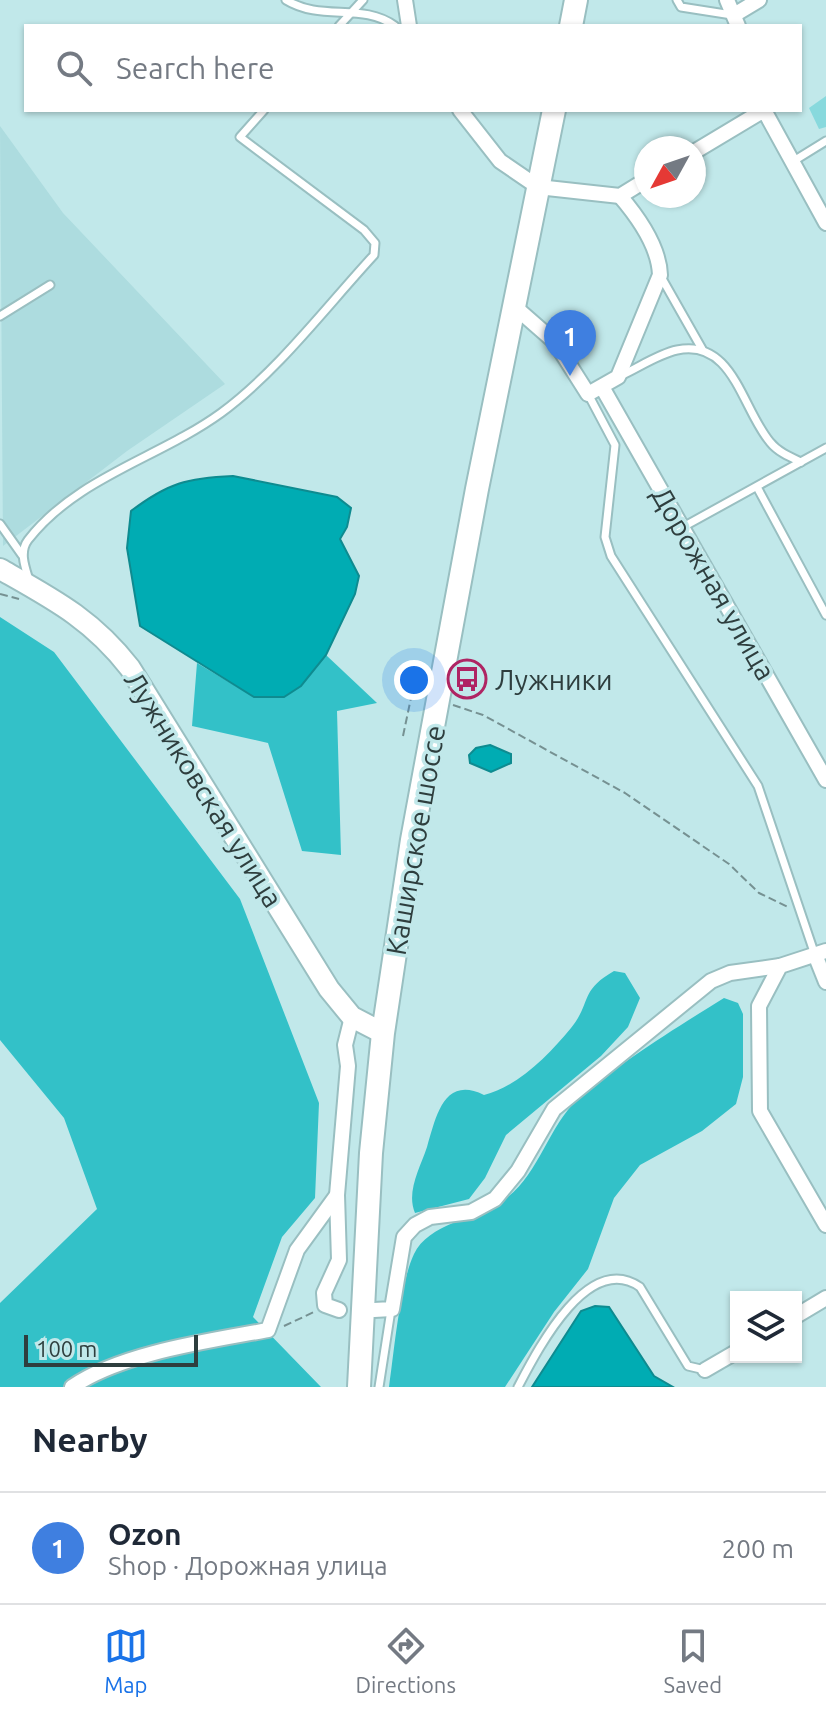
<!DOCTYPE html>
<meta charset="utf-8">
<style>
:root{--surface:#fff;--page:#f2f2f3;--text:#1f2937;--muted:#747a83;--line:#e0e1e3;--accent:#1a73e8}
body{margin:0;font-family:Ubuntu,sans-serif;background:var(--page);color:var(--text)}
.controls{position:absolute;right:24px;bottom:24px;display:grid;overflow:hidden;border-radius:0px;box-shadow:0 2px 6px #0004}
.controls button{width:72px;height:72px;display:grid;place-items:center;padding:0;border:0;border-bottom:2px solid var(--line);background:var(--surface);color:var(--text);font:40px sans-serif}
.compass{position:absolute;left:634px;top:136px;width:72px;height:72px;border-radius:50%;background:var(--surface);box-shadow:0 2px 6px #0004;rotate:230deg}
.scale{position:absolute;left:24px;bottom:20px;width:174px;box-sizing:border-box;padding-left:8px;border:4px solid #2e3e3e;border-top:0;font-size:22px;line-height:28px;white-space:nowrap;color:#2e3e3e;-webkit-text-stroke:6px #c1e8ea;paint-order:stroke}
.you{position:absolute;left:414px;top:680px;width:28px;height:28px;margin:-20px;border:6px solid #fff;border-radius:50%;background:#1a73e8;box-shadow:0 0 0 12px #1a73e833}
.badge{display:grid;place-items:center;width:52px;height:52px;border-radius:50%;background:var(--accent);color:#fff;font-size:26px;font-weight:700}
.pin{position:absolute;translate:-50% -66px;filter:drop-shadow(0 2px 4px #0008)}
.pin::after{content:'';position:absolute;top:42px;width:28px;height:24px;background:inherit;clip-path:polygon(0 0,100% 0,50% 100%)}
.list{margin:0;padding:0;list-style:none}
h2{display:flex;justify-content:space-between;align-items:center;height:104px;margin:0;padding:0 32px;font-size:34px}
h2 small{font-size:26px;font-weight:400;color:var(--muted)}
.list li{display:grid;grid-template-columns:52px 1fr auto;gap:24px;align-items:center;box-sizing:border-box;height:112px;padding:0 32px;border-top:2px solid var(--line)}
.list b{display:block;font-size:30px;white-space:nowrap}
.list p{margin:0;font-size:26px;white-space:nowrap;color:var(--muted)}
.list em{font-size:26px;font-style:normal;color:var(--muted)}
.icon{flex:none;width:44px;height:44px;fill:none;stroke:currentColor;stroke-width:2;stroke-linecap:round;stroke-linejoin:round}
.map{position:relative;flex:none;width:826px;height:1387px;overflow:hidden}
.search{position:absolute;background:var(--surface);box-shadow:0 2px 6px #0004;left:24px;right:24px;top:24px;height:88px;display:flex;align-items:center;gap:20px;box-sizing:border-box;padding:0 28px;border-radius:0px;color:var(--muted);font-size:30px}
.sheet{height:216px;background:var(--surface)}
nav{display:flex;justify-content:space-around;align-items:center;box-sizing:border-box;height:112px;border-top:2px solid var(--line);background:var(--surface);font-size:22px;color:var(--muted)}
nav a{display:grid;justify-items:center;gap:4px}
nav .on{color:var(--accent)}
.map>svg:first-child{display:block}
</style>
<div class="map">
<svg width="826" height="1387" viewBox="0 0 826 1387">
<rect width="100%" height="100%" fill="#c1e8ea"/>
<polygon fill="#addcdf" points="0,126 63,213 225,384 127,451 3,546"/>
<polygon fill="#88d9dd" points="826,96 826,127 819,129 809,108"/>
<g fill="#33c1c8">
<polygon points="0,617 54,652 240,899 319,1103 315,1198 282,1237 253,1317 321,1387 0,1387 0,1303 97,1209 64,1118 0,1040"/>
<polygon points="326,655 377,703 337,711 341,855 302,851 268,743 192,726 197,663 254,697 301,686"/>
<path d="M614 971 625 973 640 998 628 1027 601 1056 506 1135 485 1178 469 1199 415 1213C406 1192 420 1168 427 1147 436 1118 443 1075 484 1095 517 1087 549 1055 571 1028 592 1002 579 991 614 971Z"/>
<path d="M724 998 738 1003 743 1014V1077L736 1104 702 1131 640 1165 614 1198 588 1269 554 1312 505 1387H389C394 1353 400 1283 414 1254 428 1224 476 1218 502 1201 538 1178 547 1128 578 1099 617 1064 679 1026 724 998Z"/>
</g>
<g fill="#00acb3" stroke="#0e8b90" stroke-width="2">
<path d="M233 476 337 497 351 508 347 527 340 539 359 576 355 594 326 655 301 686 284 697H254L140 626 127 548 131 511C168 483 187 478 233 476Z"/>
<polygon points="490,745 511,754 511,763 491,772 470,763 469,755 476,748"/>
<polygon points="595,1306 609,1307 654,1376 673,1387 532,1387 581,1311"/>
</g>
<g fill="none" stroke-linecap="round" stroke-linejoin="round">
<g stroke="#99bfc1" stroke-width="11">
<g id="lane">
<path d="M286 0C322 22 362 2 395 26"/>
<polyline points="677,0 681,7 732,15"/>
<polyline points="339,26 363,0"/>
<polyline points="792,162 826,141"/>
<polyline points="660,275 702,349"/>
<polyline points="0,316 50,285"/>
<path d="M620 376C638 368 658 354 677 350 733 338 742 409 770 442 778 452 790 457 801 462"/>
<polyline points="588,394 615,445 605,537 611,556 758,786 815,955"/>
<polyline points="757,487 826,615"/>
<polyline points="0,524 22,555"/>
<polyline points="683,527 826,448"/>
<path d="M29 580C25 567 19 552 28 540 77 477 159 458 221 413 278 371 326 307 374 255L375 243 364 230 240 137 264 110"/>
<polyline points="379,1387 391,1310"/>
<path d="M518 1387C538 1349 588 1251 640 1287L688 1366 705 1370"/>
</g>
</g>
<g stroke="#99bfc1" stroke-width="18">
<g id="street">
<polyline points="405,0 409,26"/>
<polyline points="727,0 738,26"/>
<polyline points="734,15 759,0"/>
<polyline points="460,110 500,161 538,187 620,196 646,180"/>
<polyline points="694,152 764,110 826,223"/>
<path d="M515 307 555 342 588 394 618 377 660 275C659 246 638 217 620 196"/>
<polyline points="602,387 826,780"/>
<polyline points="826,951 780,966 759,1006 760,1111 826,1225"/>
<polyline points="816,957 826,982"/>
<polyline points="339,1310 325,1305 324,1293 339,1260 337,1195 348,1066 345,1045 352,1017"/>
<polyline points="374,1310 392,1309 404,1237 415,1225 430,1217 471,1212 495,1199 518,1171 554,1109 711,981 730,973 780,966"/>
<polyline points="796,1316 826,1298"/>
<polyline points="705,1370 736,1352"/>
<path d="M72 1387C121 1353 209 1341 268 1330L297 1250 337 1195"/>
</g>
</g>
<g stroke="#99bfc1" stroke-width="24">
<path id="secondary" d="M0 569C53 599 92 619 130 668L329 989 352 1017 383 1033"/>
</g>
<g stroke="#99bfc1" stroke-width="26">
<g id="primary">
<polyline points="571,26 576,0"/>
<polyline points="359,1387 371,1153 383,1033 412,840 477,489 554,110"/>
</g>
</g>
<g stroke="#769192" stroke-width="2" stroke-dasharray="8 4" stroke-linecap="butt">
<polyline points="0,594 19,599"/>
<polyline points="453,705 483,715 625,793 729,864 759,893 788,907"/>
<polyline points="403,736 412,693"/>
<polyline points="284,1326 314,1312"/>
</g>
<use href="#lane" stroke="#fff" stroke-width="7"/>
<use href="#street" stroke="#fff" stroke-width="14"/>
<use href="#secondary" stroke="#fff" stroke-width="20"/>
<use href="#primary" stroke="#fff" stroke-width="22"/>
</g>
<defs>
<g id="bus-ring" transform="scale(2)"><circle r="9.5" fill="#c1e8ea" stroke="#af2463" stroke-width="1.5"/><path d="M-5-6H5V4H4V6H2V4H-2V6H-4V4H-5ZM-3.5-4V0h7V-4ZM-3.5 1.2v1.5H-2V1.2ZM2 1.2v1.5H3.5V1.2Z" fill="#af2463"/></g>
</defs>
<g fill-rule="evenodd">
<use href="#bus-ring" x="467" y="679"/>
</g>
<g text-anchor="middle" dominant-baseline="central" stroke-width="7" stroke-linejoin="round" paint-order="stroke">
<g font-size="28" fill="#2e3e3e" stroke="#c1e8ea">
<text transform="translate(714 583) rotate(60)">Дорожная улица</text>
<text transform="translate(204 789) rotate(58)">Лужниковская улица</text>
<text transform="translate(415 840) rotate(-80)">Каширское шоссе</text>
</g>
<g font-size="28" fill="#2e3e3e" stroke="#c1e8ea" text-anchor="start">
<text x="495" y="679">Лужники</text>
</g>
</g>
</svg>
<div class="controls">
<button><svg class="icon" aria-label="layers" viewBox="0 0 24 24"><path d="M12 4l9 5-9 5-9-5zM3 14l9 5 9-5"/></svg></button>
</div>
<svg class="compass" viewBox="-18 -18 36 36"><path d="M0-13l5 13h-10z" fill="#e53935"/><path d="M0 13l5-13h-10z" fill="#747a83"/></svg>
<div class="scale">100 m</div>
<div class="you"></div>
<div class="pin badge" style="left:570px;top:376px;background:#3f7fe0">1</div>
<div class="search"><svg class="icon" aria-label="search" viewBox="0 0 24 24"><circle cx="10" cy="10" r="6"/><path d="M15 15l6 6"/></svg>Search here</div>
</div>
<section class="sheet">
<h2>Nearby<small></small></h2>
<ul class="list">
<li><span class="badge" style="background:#3f7fe0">1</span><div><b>Ozon</b><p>Shop · Дорожная улица</p></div><em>200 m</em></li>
</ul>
</section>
<nav>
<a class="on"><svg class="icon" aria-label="map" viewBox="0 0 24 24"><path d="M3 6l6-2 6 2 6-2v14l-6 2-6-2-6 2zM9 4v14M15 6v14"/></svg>Map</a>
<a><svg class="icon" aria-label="directions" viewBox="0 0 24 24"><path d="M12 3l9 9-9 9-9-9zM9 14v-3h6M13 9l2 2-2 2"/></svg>Directions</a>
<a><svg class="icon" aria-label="saved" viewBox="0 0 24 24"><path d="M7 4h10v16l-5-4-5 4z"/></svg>Saved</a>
</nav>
